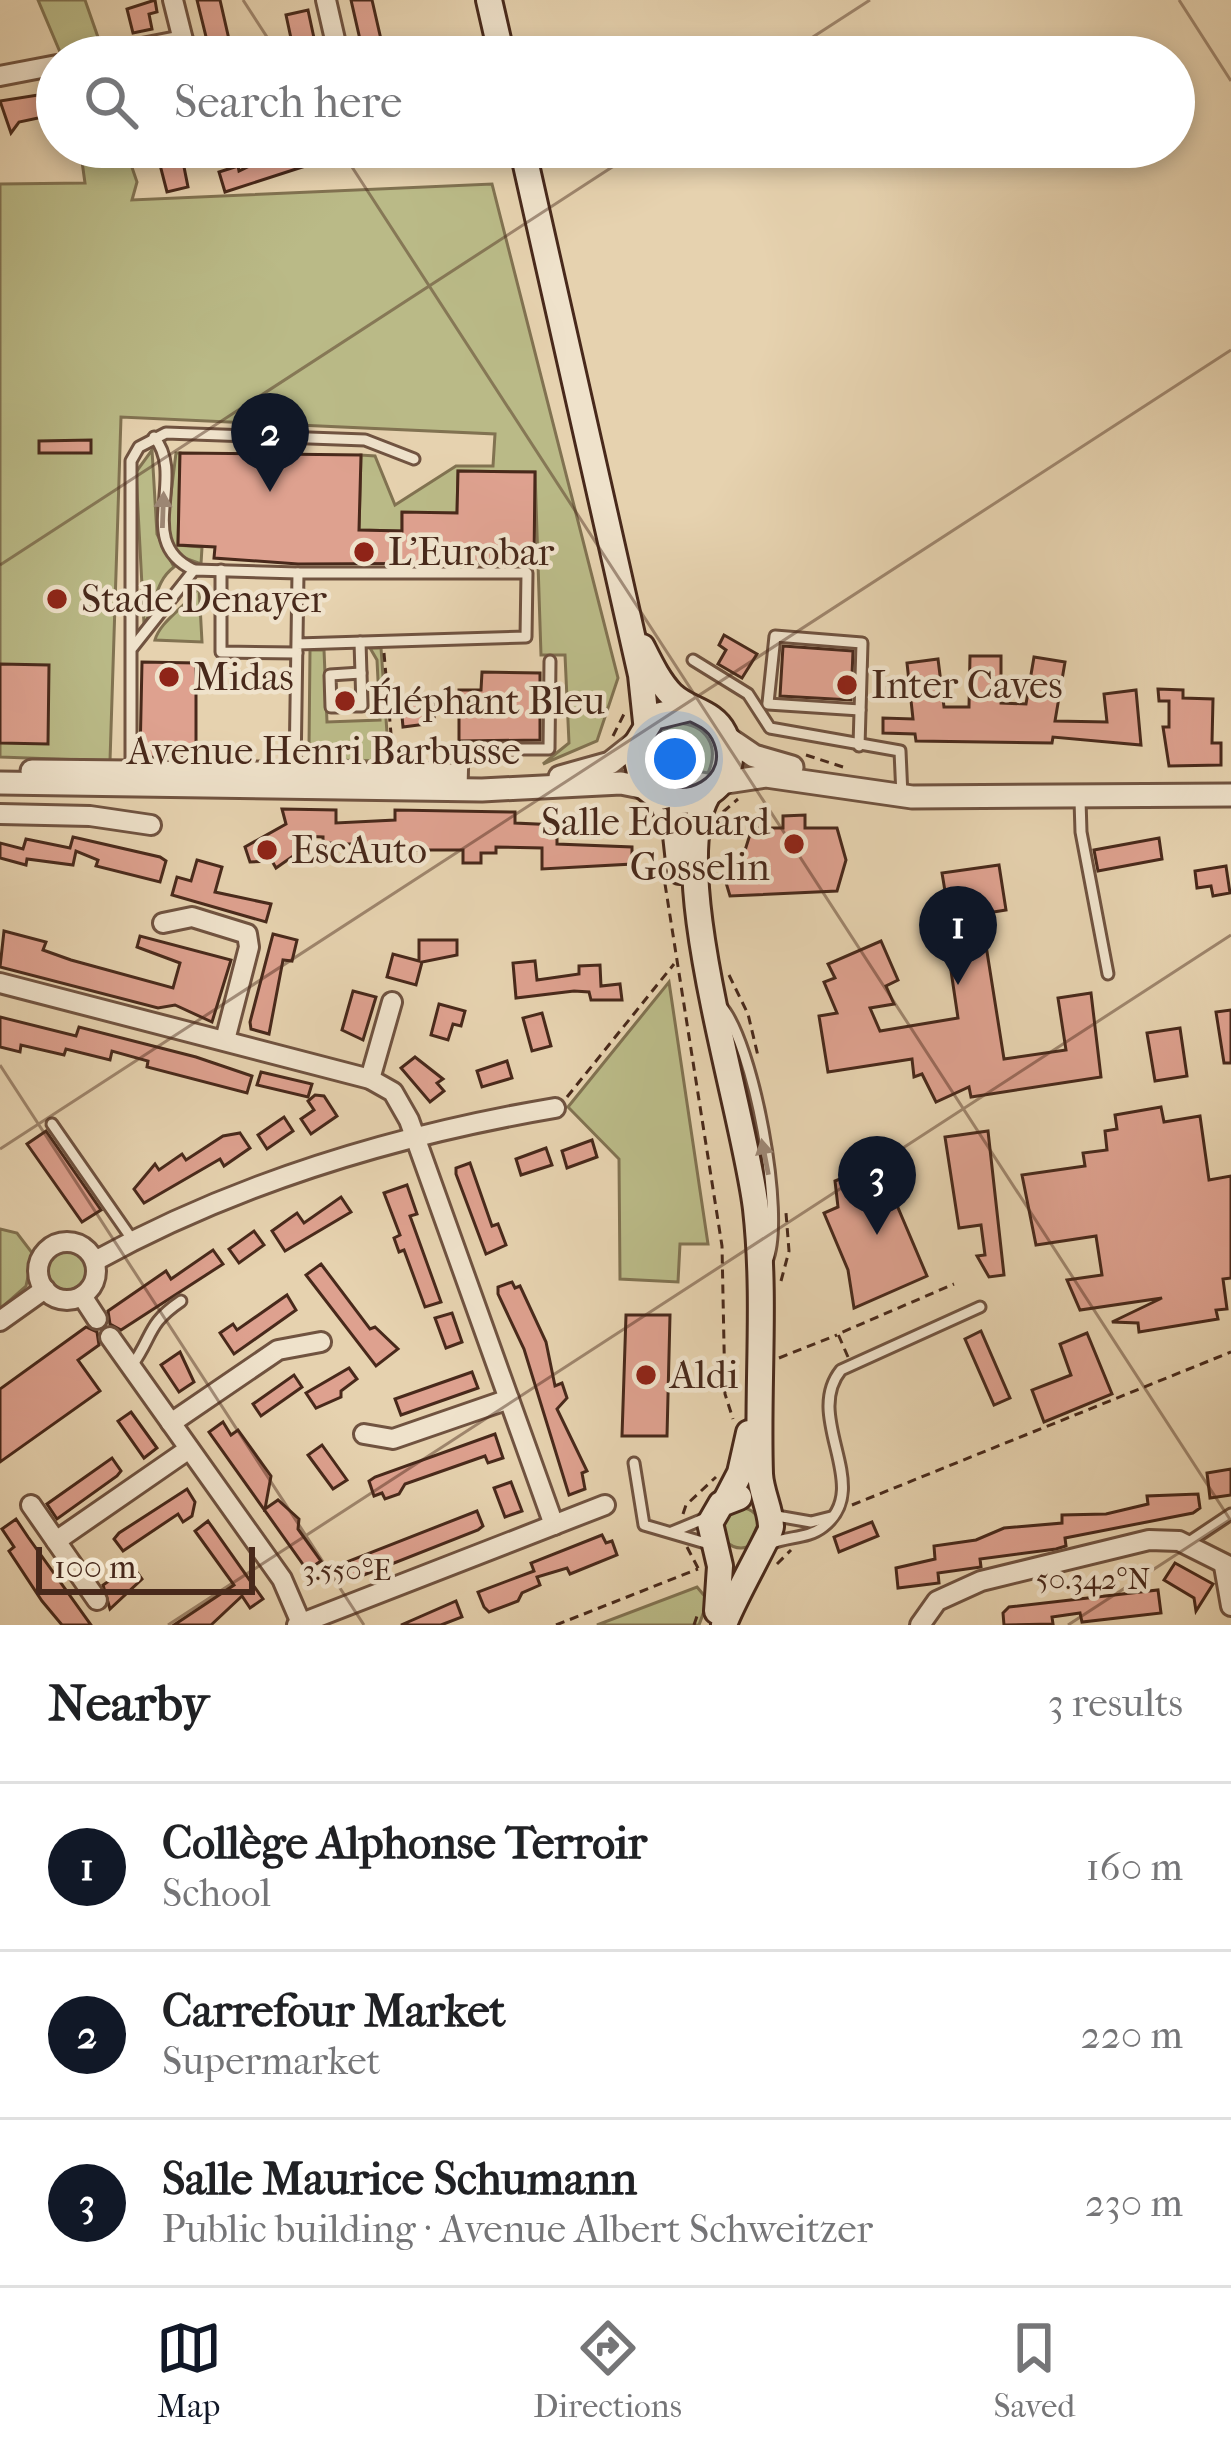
<!DOCTYPE html>
<meta charset="utf-8">
<style>
:root{--surface:#fff;--page:#f2f2f2;--text:#202124;--muted:#757577;--line:#e0e0e0;--accent:#111827}
body{margin:0;font-family:"IM FELL French Canon",serif;background:var(--page);color:var(--text)}
.scale{position:absolute;left:36px;bottom:30px;width:219px;box-sizing:border-box;padding-left:12px;border:6px solid #48291b;border-top:0;font-size:33px;line-height:42px;white-space:nowrap;color:#48291b;-webkit-text-stroke:9px #efe2cb;paint-order:stroke}
.you{position:absolute;left:675px;top:759px;width:42px;height:42px;margin:-30px;border:9px solid #fff;border-radius:50%;background:#1a73e8;box-shadow:0 0 0 18px #1a73e833}
.badge{display:grid;place-items:center;width:78px;height:78px;border-radius:50%;background:var(--accent);color:#fff;font-size:39px;font-weight:700}
.pin{position:absolute;translate:-50% -99px;filter:drop-shadow(0 3px 6px #0008)}
.pin::after{content:'';position:absolute;top:63px;width:42px;height:36px;background:inherit;clip-path:polygon(0 0,100% 0,50% 100%)}
.list{margin:0;padding:0;list-style:none}
h2{display:flex;justify-content:space-between;align-items:center;height:156px;margin:0;padding:0 48px;font-size:51px}
h2 small{font-size:39px;font-weight:400;color:var(--muted)}
.list li{display:grid;grid-template-columns:78px 1fr auto;gap:36px;align-items:center;box-sizing:border-box;height:168px;padding:0 48px;border-top:3px solid var(--line)}
.list b{display:block;font-size:45px;white-space:nowrap}
.list p{margin:0;font-size:39px;white-space:nowrap;color:var(--muted)}
.list em{font-size:39px;font-style:normal;color:var(--muted)}
.icon{flex:none;width:66px;height:66px;fill:none;stroke:currentColor;stroke-width:2;stroke-linecap:round;stroke-linejoin:round}
.map{position:relative;flex:none;width:1231px;height:1625px;overflow:hidden}
.search{position:absolute;background:var(--surface);box-shadow:0 6px 18px #0003;left:36px;right:36px;top:36px;height:132px;display:flex;align-items:center;gap:30px;box-sizing:border-box;padding:0 42px;border-radius:66px;color:var(--muted);font-size:45px}
.sheet{height:660px;background:var(--surface)}
nav{display:flex;justify-content:space-around;align-items:center;box-sizing:border-box;height:168px;border-top:3px solid var(--line);background:var(--surface);font-size:33px;color:var(--muted)}
nav a{display:grid;justify-items:center;gap:6px}
nav .on{color:var(--accent)}
.map>svg:first-child{display:block}
</style>
<div class="map">
<svg width="1231" height="1625" viewBox="0 0 1231 1625">
<rect width="100%" height="100%" fill="#e6d2af"/>
<filter id="stains"><feTurbulence type="fractalNoise" baseFrequency=".00167" numOctaves="4"/><feColorMatrix values="0 0 0 0 .2 0 0 0 0 .09 0 0 0 0 .02 0 0 0 .5 -.17"/></filter>
<radialGradient id="worn" r=".72"><stop offset=".6" stop-color="#630" stop-opacity="0"/><stop offset="1" stop-color="#630" stop-opacity=".3"/></radialGradient>
<g fill="#baba87" stroke="#817251" stroke-width="3">
<polygon points="38,0 85,0 100,43 60,52"/>
<polygon points="80,147 125,147 137,182 132,200 492,184 618,678 597,741 543,764 569,743 565,655 541,655 535,472 458,471 457,513 402,513 402,531 359,530 361,455 375,456 395,505 456,466 493,466 495,434 121,417 110,761 0,757 0,184 85,183"/>
<path d="M152 450 157 534 174 567C154 582 157 605 144 624L136 472Z"/>
<polygon points="176,453 180,453 178,545 202,547 201,564 179,556 166,534"/>
<path d="M199 587 202 642 155 640C160 621 187 606 199 587Z"/>
<polygon points="370,648 381,648 389,761 319,760 309,747 310,650 324,650 327,722 380,720 377,660"/>
<path d="M677 723C706 724 720 746 708 773 681 769 667 763 654 737Z"/>
<polygon points="669,982 708,1244 680,1244 678,1282 620,1279 619,1159 568,1107"/>
<polygon points="0,1229 17,1233 33,1254 26,1286 0,1309"/>
<circle cx="69" cy="1270" r="21"/>
<circle cx="741" cy="1528" r="20"/>
<polygon points="697,1587 708,1600 699,1625 597,1625"/>
</g>
<g fill="#dea18f" stroke="#48291b" stroke-width="3">
<polygon points="155,0 157,12 149,14 152,29 133,33 127,9"/>
<polygon points="197,0 220,0 233,57 211,57"/>
<polygon points="351,0 372,0 385,57 364,57"/>
<polygon points="308,10 314,38 292,43 286,15"/>
<polygon points="57,92 57,114 19,122 11,133 0,101"/>
<polygon points="166,147 180,147 188,187 167,192 160,165 169,163"/>
<polygon points="311,147 358,149 225,192 219,172 238,166 239,171 270,156"/>
<polygon points="91,440 91,453 39,453 39,441"/>
<polygon points="180,453 361,455 359,530 402,531 402,512 457,513 458,471 535,472 534,563 298,564 214,558 215,547 178,545"/>
<polygon points="724,635 757,654 742,678 718,664 726,650 719,645"/>
<polygon points="783,646 853,651 851,700 780,696"/>
<polygon points="970,656 1001,656 1001,703 1026,704 1034,657 1065,662 1055,721 1107,722 1104,694 1136,690 1141,745 1053,737 1052,743 916,741 915,734 883,733 883,718 913,719 907,663 938,659 944,707 969,707"/>
<polygon points="142,662 196,663 196,758 140,757"/>
<polygon points="0,664 49,665 48,744 0,743"/>
<polygon points="482,672 540,673 540,740 459,741 459,690 481,690"/>
<polygon points="1158,689 1183,690 1183,698 1213,699 1212,743 1221,743 1221,765 1169,766 1163,727 1169,727 1169,701 1159,701"/>
<polygon points="412,698 435,698 434,723 403,727 401,705 412,704"/>
<polygon points="282,809 336,810 336,823 395,820 395,810 515,812 515,823 557,825 557,844 632,847 632,864 542,869 542,848 496,847 496,853 481,853 481,863 463,863 463,850 406,850 398,844 336,844 323,842 323,837 300,836 299,852 276,868 272,861 250,862 245,847 286,824"/>
<polygon points="805,815 805,828 837,828 846,860 837,891 730,896 721,866 742,860 752,828 783,828 783,816"/>
<polygon points="73,837 160,857 166,861 160,882 96,866 98,860 76,851 73,865 27,859 26,865 0,858 0,843 23,849 26,839 70,848"/>
<polygon points="1159,838 1162,859 1098,871 1094,850"/>
<polygon points="197,860 222,867 215,892 271,904 266,922 172,895 177,877 191,881"/>
<polygon points="999,865 1006,910 981,914 1004,1059 1066,1050 1058,998 1091,993 1101,1077 971,1097 969,1087 936,1102 922,1074 914,1077 912,1059 828,1072 819,1016 837,1013 824,982 835,978 828,964 881,941 898,980 886,986 894,1004 870,1008 880,1031 958,1018 942,910 948,909 942,873"/>
<polygon points="1226,866 1230,893 1213,896 1211,886 1197,888 1195,871"/>
<polygon points="4,931 46,942 43,950 71,960 173,988 180,963 137,947 140,936 231,960 212,1022 175,1005 158,1008 0,967"/>
<polygon points="273,934 297,940 292,961 283,960 269,1034 251,1029 250,1022"/>
<polygon points="419,940 457,940 457,955 422,962 416,985 387,977 393,954 419,961"/>
<polygon points="535,961 537,980 579,974 579,966 600,965 601,986 620,984 622,1000 591,1000 589,992 574,991 516,998 513,963"/>
<polygon points="353,991 376,997 363,1040 342,1030"/>
<polygon points="439,1004 465,1011 461,1026 453,1024 448,1040 431,1035"/>
<polygon points="1231,1010 1231,1063 1224,1063 1216,1012"/>
<polygon points="542,1013 551,1046 532,1051 523,1018"/>
<polygon points="0,1017 76,1036 79,1027 196,1057 252,1076 247,1093 147,1067 148,1061 112,1051 110,1060 66,1049 64,1055 21,1045 20,1052 0,1047"/>
<polygon points="1180,1028 1187,1076 1155,1081 1147,1033"/>
<polygon points="415,1057 443,1079 437,1083 444,1091 430,1102 401,1068"/>
<polygon points="507,1061 512,1078 482,1087 477,1071"/>
<polygon points="261,1072 312,1084 308,1097 257,1085"/>
<polygon points="315,1095 324,1096 337,1116 311,1134 301,1119 314,1110 308,1101"/>
<polygon points="1161,1107 1164,1122 1200,1116 1209,1180 1231,1176 1231,1278 1223,1279 1227,1309 1216,1310 1218,1319 1139,1332 1138,1323 1112,1322 1162,1298 1080,1310 1067,1280 1102,1275 1096,1236 1036,1245 1022,1175 1085,1166 1083,1153 1107,1150 1105,1131 1117,1129 1115,1115"/>
<polygon points="284,1117 293,1131 267,1149 258,1135"/>
<polygon points="46,1131 101,1210 82,1222 27,1144"/>
<polygon points="988,1131 1004,1275 989,1277 977,1256 985,1255 981,1225 959,1228 945,1137"/>
<polygon points="240,1133 250,1148 224,1166 220,1159 144,1203 134,1189 155,1164 159,1170 182,1154 186,1160 223,1136"/>
<polygon points="592,1140 597,1157 567,1168 562,1151"/>
<polygon points="546,1148 552,1165 521,1175 516,1159"/>
<polygon points="470,1163 492,1226 498,1224 506,1245 486,1254 456,1174 456,1168"/>
<polygon points="879,1163 927,1276 854,1308 848,1270 824,1213 838,1207 835,1181"/>
<polygon points="407,1185 417,1214 410,1216 441,1302 425,1307 404,1250 399,1252 394,1238 400,1235 384,1193"/>
<polygon points="341,1197 351,1212 285,1251 272,1231 297,1213 304,1223"/>
<polygon points="254,1231 264,1245 239,1263 229,1249"/>
<polygon points="213,1250 223,1264 121,1330 110,1324 108,1311 166,1271 171,1279"/>
<polygon points="321,1264 370,1329 375,1327 398,1349 376,1366 306,1275"/>
<polygon points="512,1282 515,1288 520,1286 546,1342 555,1386 562,1383 567,1398 557,1409 587,1471 582,1473 585,1489 569,1495 524,1349 498,1294 498,1287"/>
<polygon points="287,1295 296,1310 234,1354 220,1333 233,1324 237,1330"/>
<polygon points="452,1313 462,1342 446,1348 435,1318"/>
<polygon points="626,1315 670,1315 667,1436 622,1436"/>
<polygon points="86,1327 97,1332 99,1345 78,1360 100,1391 0,1462 0,1389"/>
<polygon points="981,1331 1010,1398 994,1405 965,1339"/>
<polygon points="1087,1333 1112,1394 1044,1422 1032,1390 1071,1375 1060,1344"/>
<polygon points="180,1352 194,1382 179,1392 161,1365"/>
<polygon points="349,1368 357,1379 341,1391 341,1397 316,1408 306,1393"/>
<polygon points="472,1372 478,1388 401,1415 395,1399"/>
<polygon points="294,1375 302,1387 261,1416 253,1404"/>
<polygon points="131,1412 157,1448 144,1458 118,1421"/>
<polygon points="223,1422 231,1435 238,1430 271,1476 265,1509 278,1500 299,1519 298,1529 321,1561 307,1570 209,1432"/>
<polygon points="495,1434 503,1458 488,1463 485,1456 405,1484 399,1494 385,1499 382,1493 374,1496 369,1481 375,1477"/>
<polygon points="322,1445 347,1480 333,1489 308,1455"/>
<polygon points="112,1458 121,1471 117,1476 57,1519 47,1504"/>
<polygon points="1231,1469 1231,1495 1210,1498 1207,1473"/>
<polygon points="511,1482 522,1511 505,1517 494,1488"/>
<polygon points="187,1489 195,1502 192,1516 183,1522 178,1514 123,1551 114,1539 119,1533"/>
<polygon points="1198,1494 1200,1508 1193,1513 1065,1538 1066,1546 1056,1549 980,1559 981,1567 938,1573 939,1583 898,1588 896,1568 935,1559 934,1546 976,1540 1004,1528 1062,1523 1062,1515 1106,1514 1148,1504 1147,1496"/>
<polygon points="477,1511 483,1526 478,1530 351,1580 344,1563"/>
<polygon points="16,1519 28,1537 91,1625 62,1625 42,1601 9,1551 14,1547 2,1529"/>
<polygon points="208,1521 263,1599 250,1608 242,1596 211,1625 174,1625 234,1585 195,1531"/>
<polygon points="872,1522 878,1536 839,1552 834,1537"/>
<polygon points="602,1535 606,1543 612,1541 617,1555 570,1574 567,1568 537,1577 540,1585 522,1593 518,1601 489,1612 484,1607 478,1592 534,1571 531,1563"/>
<polygon points="1175,1563 1213,1584 1196,1611 1194,1598 1164,1580"/>
<polygon points="132,1565 142,1579 110,1609 103,1585"/>
<polygon points="1158,1590 1161,1613 1082,1622 1080,1613 1052,1617 1053,1624 1004,1625 1003,1613 1009,1607"/>
<polygon points="456,1601 462,1617 441,1625 401,1625"/>
</g>
<g fill="none" stroke-linecap="round" stroke-linejoin="round">
<g stroke="#705340" stroke-width="15">
<g id="service">
<path d="M154 437C188 478 133 542 194 570"/>
<polyline points="221,570 221,652 297,653"/>
<polyline points="133,647 194,570 298,573"/>
<polyline points="693,660 748,694 770,728 900,751 902,796"/>
<polyline points="768,703 775,636 862,643 859,746"/>
<polyline points="768,704 860,710"/>
<polyline points="354,706 362,706 360,642"/>
<polyline points="338,707 331,707 330,675 361,673"/>
<polyline points="131,768 131,461 139,447 166,433 365,440 414,459"/>
<polyline points="295,771 298,573 527,573 526,637 297,644"/>
<polyline points="462,790 463,749 549,749 550,661"/>
<polyline points="1080,800 1081,832 1108,974"/>
<path d="M721 1006C753 1042 786 1217 767 1261"/>
<polyline points="52,1124 134,1242"/>
<path d="M131 1367C154 1335 146 1325 181 1301"/>
<polyline points="634,1463 644,1525 709,1544"/>
<polyline points="771,1515 811,1522 831,1517"/>
<polyline points="672,1532 706,1518"/>
<path d="M770 1544C787 1536 808 1539 823 1527 875 1487 802 1418 841 1370L980 1307"/>
<polyline points="1186,1544 1231,1514"/>
</g>
</g>
<g stroke="#705340" stroke-width="24">
<g id="minor">
<polyline points="173,0 183,40"/>
<polyline points="326,0 339,57"/>
<polyline points="96,57 183,40 187,57"/>
<polyline points="0,76 57,65"/>
<polyline points="0,814 90,816 151,825"/>
<polyline points="163,923 192,917 247,934 249,947 225,1040"/>
<polyline points="0,983 370,1079 393,1092 409,1120 554,1525"/>
<polyline points="370,1079 392,1002"/>
<circle cx="67" cy="1271" r="29"/>
<path d="M95 1261C237 1183 396 1135 555 1108"/>
<polyline points="82,1296 97,1319"/>
<polyline points="0,1321 45,1289"/>
<polyline points="110,1337 282,1579 301,1623"/>
<polyline points="171,1423 278,1350 321,1342"/>
<polyline points="364,1434 393,1439 509,1399"/>
<polyline points="31,1505 56,1541 189,1449"/>
<polyline points="56,1541 97,1600"/>
<polyline points="1224,1566 1231,1606"/>
<polyline points="297,1625 605,1505"/>
<polyline points="920,1625 937,1601 981,1581 1149,1540 1179,1541 1231,1567"/>
</g>
</g>
<g stroke="#705340" stroke-width="27">
<g id="tertiary">
<polyline points="726,737 754,756 792,767"/>
<polyline points="32,771 451,775"/>
<polyline points="560,777 610,763 634,744"/>
<polyline points="0,783 482,790 621,783 646,788"/>
<polyline points="720,783 766,776 912,797 1231,795"/>
</g>
</g>
<g stroke="#48291b" stroke-width="30">
<g id="secondary">
<polyline points="489,0 502,57"/>
<polyline points="522,147 641,675 646,722"/>
<path d="M642 647C650 663 659 682 672 695 689 711 713 711 724 733 751 786 681 824 643 785L634 748 653 717 690 708"/>
<path d="M707 796C665 870 745 1113 756 1209 766 1298 757 1385 760 1474 761 1493 771 1510 771 1527 771 1534 731 1603 724 1625"/>
<polyline points="661,799 676,835 680,871"/>
<polyline points="726,1500 740,1473 749,1433"/>
<polyline points="717,1611 720,1566 710,1523 721,1504 739,1497"/>
</g>
</g>
<g stroke="#48291b" stroke-width="3" stroke-dasharray="9 6" stroke-linecap="butt">
<polyline points="384,653 393,757"/>
<polyline points="613,736 625,712"/>
<polyline points="806,755 843,767"/>
<polyline points="723,812 738,799"/>
<polyline points="665,884 722,1246 725,1394 733,1419"/>
<polyline points="729,975 748,1014 758,1056"/>
<polyline points="567,1097 674,964"/>
<polyline points="781,1281 789,1251 786,1213"/>
<polyline points="848,1357 838,1334 954,1284"/>
<polyline points="779,1358 837,1335"/>
<polyline points="852,1505 1231,1352"/>
<polyline points="683,1514 686,1505 716,1477"/>
<polyline points="687,1547 699,1570"/>
<polyline points="777,1564 791,1550"/>
<polyline points="556,1625 698,1569"/>
<polyline points="694,1625 698,1613"/>
</g>
<use href="#service" stroke="#efe2cb" stroke-width="9"/>
<use href="#minor" stroke="#efe2cb" stroke-width="18"/>
<use href="#tertiary" stroke="#efe2cb" stroke-width="21"/>
<use href="#secondary" stroke="#efe2cb" stroke-width="24"/>
</g>
<defs><path id="oneway-solid" d="M-6-.8H1V-3.2L6.5 0L1 3.2V.8H-6Z" transform="scale(3)"/></defs>
<g fill="#9c8673">
<use href="#oneway-solid" transform="translate(163 510) rotate(-88)"/>
<use href="#oneway-solid" transform="translate(765 1157) rotate(-101)"/>
</g>
<path fill="none" stroke="#48291b" stroke-width="3" stroke-opacity="0.45" d="M243 0 280 57M1179 0 1231 81M782 57 870 0M339 147 1231 1521M0 565 643 147M0 1065 364 1625M0 1149 1231 350M168 1625 1231 935M1068 1625 1231 1519"/>
<g fill="#8f2418" stroke="#efe2cb" stroke-width="4.5">
<circle cx="364" cy="552" r="12"/>
<circle cx="57" cy="599" r="12"/>
<circle cx="169" cy="677" r="12"/>
<circle cx="847" cy="685" r="12"/>
<circle cx="345" cy="701" r="12"/>
<circle cx="794" cy="844" r="12"/>
<circle cx="267" cy="850" r="12"/>
<circle cx="646" cy="1375" r="12"/>
</g>
<g text-anchor="middle" dominant-baseline="central" stroke-width="9" stroke-linejoin="round" paint-order="stroke">
<g font-size="39" fill="#48291b" stroke="#efe2cb" text-anchor="start">
<text x="388" y="552">L'Eurobar</text>
<text x="81" y="599">Stade Denayer</text>
<text x="193" y="677">Midas</text>
<text x="871" y="685">Inter Caves</text>
<text x="369" y="701">Éléphant Bleu</text>
<text x="770" y="822" text-anchor="end">Salle Edouard<tspan x="770" dy="45">Gosselin</tspan></text>
<text x="291" y="850">EscAuto</text>
<text x="670" y="1375">Aldi</text>
</g>
<g font-size="39" fill="#48291b" stroke="#efe2cb">
<text x="324" y="751">Avenue Henri Barbusse</text>
</g>
</g>
<g font-size="30" text-anchor="middle" fill="#48291b" stroke="#efe2cb" stroke-width="9" stroke-linejoin="round" paint-order="stroke">
<text x="347" y="1580">3.550°E</text>
<text x="1093" y="1589">50.342°N</text>
</g>
<rect width="100%" height="100%" filter="url(#stains)"/>
<rect width="100%" height="100%" fill="url(#worn)"/>
</svg>
<div class="scale">100 m</div>
<div class="you"></div>
<div class="pin badge" style="left:958px;top:985px">1</div>
<div class="pin badge" style="left:270px;top:492px">2</div>
<div class="pin badge" style="left:877px;top:1235px">3</div>
<div class="search"><svg class="icon" aria-label="search" viewBox="0 0 24 24"><circle cx="10" cy="10" r="6"/><path d="M15 15l6 6"/></svg>Search here</div>
</div>
<section class="sheet">
<h2>Nearby<small>3 results</small></h2>
<ul class="list">
<li><span class="badge">1</span><div><b>Collège Alphonse Terroir</b><p>School</p></div><em>160 m</em></li>
<li><span class="badge">2</span><div><b>Carrefour Market</b><p>Supermarket</p></div><em>220 m</em></li>
<li><span class="badge">3</span><div><b>Salle Maurice Schumann</b><p>Public building · Avenue Albert Schweitzer</p></div><em>230 m</em></li>
</ul>
</section>
<nav>
<a class="on"><svg class="icon" aria-label="map" viewBox="0 0 24 24"><path d="M3 6l6-2 6 2 6-2v14l-6 2-6-2-6 2zM9 4v14M15 6v14"/></svg>Map</a>
<a><svg class="icon" aria-label="directions" viewBox="0 0 24 24"><path d="M12 3l9 9-9 9-9-9zM9 14v-3h6M13 9l2 2-2 2"/></svg>Directions</a>
<a><svg class="icon" aria-label="saved" viewBox="0 0 24 24"><path d="M7 4h10v16l-5-4-5 4z"/></svg>Saved</a>
</nav>
